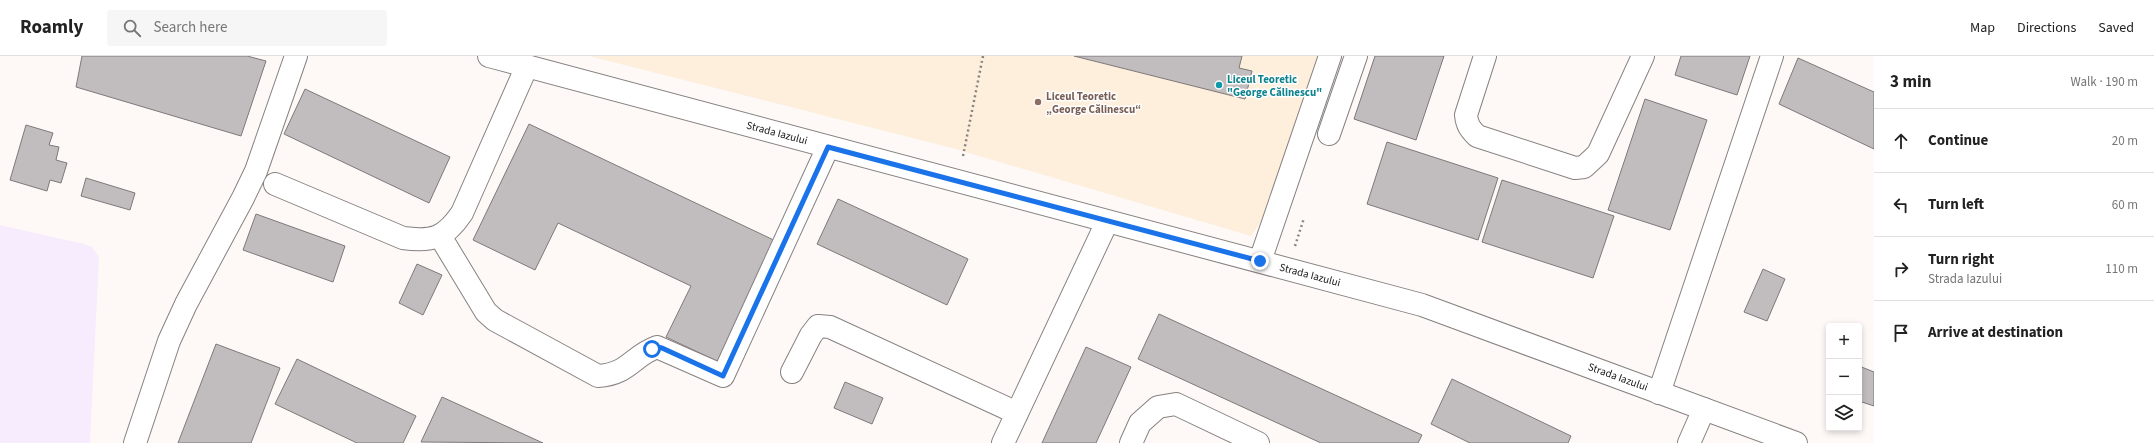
<!DOCTYPE html>
<meta charset="utf-8">
<style>
:root{--surface:#fff;--page:#f6f6f6;--text:#222;--muted:#767676;--line:#e0e0e0}
body{margin:0;font-family:"Source Sans 3",sans-serif;background:var(--page);color:var(--text)}
.controls{position:absolute;right:12px;bottom:12px;display:grid;overflow:hidden;border-radius:4px;box-shadow:0 2px 6px #0003}
.controls button{width:36px;height:36px;display:grid;place-items:center;padding:0;border:0;border-bottom:1px solid var(--line);background:var(--surface);color:var(--text);font:20px sans-serif}
.stop{position:absolute;width:12px;height:12px;margin:-9px;border:3px solid #1a73e8;border-radius:50%;background:#fff}
.stop.end{background:#1a73e8;border-color:#fff;box-shadow:0 1px 4px #0008}
.list{margin:0;padding:0;list-style:none}
h2{display:flex;justify-content:space-between;align-items:center;height:52px;margin:0;padding:0 16px;font-size:17px}
h2 small{font-size:13px;font-weight:400;color:var(--muted)}
.list li{display:grid;grid-template-columns:26px 1fr auto;gap:12px;align-items:center;box-sizing:border-box;height:64px;padding:0 16px;border-top:1px solid var(--line)}
.list b{display:block;font-size:15px;white-space:nowrap}
.list p{margin:0;font-size:13px;white-space:nowrap;color:var(--muted)}
.list em{font-size:13px;font-style:normal;color:var(--muted)}
.icon{flex:none;width:22px;height:22px;fill:none;stroke:currentColor;stroke-width:2;stroke-linecap:round;stroke-linejoin:round}
.map{position:relative;flex:none;width:1874px;height:387px;overflow:hidden}
header{display:flex;align-items:center;gap:24px;box-sizing:border-box;height:56px;padding:0 20px;background:var(--surface);border-bottom:1px solid var(--line)}
header strong{font-size:19px}
nav{display:flex;gap:22px;margin-inline-start:auto;font-size:14px}
.search{width:280px;height:36px;background:var(--page);display:flex;align-items:center;gap:10px;box-sizing:border-box;padding:0 14px;border-radius:4px;color:var(--muted);font-size:15px}
main{display:flex}
aside{flex:1;background:var(--surface)}
.map>svg:first-child{display:block}
</style>
<header>
<strong>Roamly</strong>
<div class="search"><svg class="icon" aria-label="search" viewBox="0 0 24 24"><circle cx="10" cy="10" r="6"/><path d="M15 15l6 6"/></svg>Search here</div>
<nav><a>Map</a><a>Directions</a><a>Saved</a></nav>
</header>
<main>
<div class="map">
<svg width="1874" height="387" viewBox="0 0 1874 387">
<rect width="100%" height="100%" fill="#fef9f7"/>
<polygon fill="#f6ecfd" points="0,169 84,188 92,191 99,201 90,387 0,387"/>
<polygon fill="#feeedc" points="589,0 1322,0 1270,153 1251,180 952,92"/>
<g fill="#c1bcbd" stroke="#7e797a">
<polygon points="82,0 247,0 266,5 241,80 76,31"/>
<polygon points="1074,0 1242,0 1239,12 1252,15 1245,43"/>
<polygon points="1375,0 1444,0 1416,84 1354,63"/>
<polygon points="1681,0 1750,0 1737,39 1675,19"/>
<polygon points="1798,2 1874,36 1874,93 1779,48"/>
<polygon points="305,33 450,101 429,147 284,78"/>
<polygon points="1645,43 1707,64 1670,174 1608,154"/>
<polygon points="529,68 780,187 723,308 666,281 691,230 558,167 535,214 473,184"/>
<polygon points="26,69 53,77 49,89 59,91 56,104 67,107 61,127 50,124 47,135 10,124"/>
<polygon points="1387,86 1498,122 1478,184 1367,148"/>
<polygon points="86,122 135,137 130,154 81,140"/>
<polygon points="1502,124 1614,160 1593,222 1482,186"/>
<polygon points="838,143 968,203 947,249 817,188"/>
<polygon points="256,158 345,190 333,226 243,194"/>
<polygon points="417,208 442,219 423,259 399,247"/>
<polygon points="1763,213 1785,223 1767,265 1744,256"/>
<polygon points="1159,258 1422,379 1418,387 1321,387 1138,303"/>
<polygon points="216,288 280,312 251,387 178,387"/>
<polygon points="1086,291 1131,311 1096,387 1042,387"/>
<polygon points="297,303 416,360 403,387 357,387 275,348"/>
<polygon points="1859,310 1874,316 1874,350 1859,345"/>
<polygon points="1452,323 1571,380 1568,387 1470,387 1431,368"/>
<polygon points="845,326 883,342 872,368 834,352"/>
<polygon points="442,341 543,387 421,386"/>
</g>
<g fill="none" stroke-linecap="round" stroke-linejoin="round">
<g stroke="#868280" stroke-width="24">
<g id="minor">
<polyline points="489,0 1422,249 1796,387"/>
<path d="M1485 0 1466 59C1467 69 1470 73 1477 80L1575 112 1584 111 1598 98 1643 0"/>
<polyline points="1329,78 1356,0"/>
<path d="M275 128 403 182C433 186 445 182 462 157L527 10"/>
<path d="M440 180 486 256 495 264 598 320C629 318 632 300 657 291L723 320 828 91"/>
<polyline points="1260,205 1330,0"/>
<polyline points="792,316 811,279 818,270 830,271 1017,357"/>
<polyline points="1659,337 1772,0"/>
<polyline points="135,387 169,285 186,248 243,142 256,115 296,0"/>
<polyline points="1003,387 1107,166"/>
<polyline points="1131,387 1140,367 1158,351 1176,348 1258,387"/>
<polyline points="1689,387 1704,353"/>
</g>
</g>
<g stroke="#868381" stroke-width="2.5" stroke-dasharray="2 3" stroke-linecap="butt">
<polyline points="963,100 983,0"/>
<polyline points="1295,190 1304,162"/>
</g>
<use href="#minor" stroke="#fff" stroke-width="22"/>
</g>
<g fill="none" stroke-linecap="round" stroke-linejoin="round">
<polyline stroke="#1a73e8" stroke-width="5" points="652,293 657,291 662,292 723,320 828,91 1260,205"/>
</g>
<circle fill="#0f9aa8" stroke="#fff" stroke-width="1.5" cx="1219" cy="29" r="4"/>
<circle fill="#8d6e63" stroke="#fff" stroke-width="1.5" cx="1038" cy="46" r="4"/>
<g text-anchor="middle" dominant-baseline="central" stroke-width="3" stroke-linejoin="round" paint-order="stroke">
<g font-size="11" font-weight="bold" fill="#0d838f" stroke="#fff" text-anchor="start">
<text x="1227" y="23">Liceul Teoretic<tspan x="1227" dy="13">"George Călinescu"</tspan></text>
</g>
<g font-size="11" font-weight="bold" fill="#785e54" stroke="#fff" text-anchor="start">
<text x="1046" y="40">Liceul Teoretic<tspan x="1046" dy="13">„George Călinescu“</tspan></text>
</g>
<g font-size="11" fill="#191716" stroke="#fff">
<text transform="translate(777 77) rotate(15)">Strada Iazului</text>
<text transform="translate(1310 219) rotate(15)">Strada Iazului</text>
<text transform="translate(1618 321) rotate(20)">Strada Iazului</text>
</g>
</g>
</svg>
<div class="controls">
<button>+</button>
<button>−</button>
<button><svg class="icon" aria-label="layers" viewBox="0 0 24 24"><path d="M12 4l9 5-9 5-9-5zM3 14l9 5 9-5"/></svg></button>
</div>
<div class="stop" style="left:652px;top:293px"></div>
<div class="stop end" style="left:1260px;top:205px"></div>
</div>
<aside>
<h2>3 min<small>Walk · 190 m</small></h2>
<ul class="list">
<li><svg class="icon" aria-label="ahead" viewBox="0 0 24 24"><path d="M12 20V5M6 11l6-6 6 6"/></svg><div><b>Continue</b></div><em>20 m</em></li>
<li><svg class="icon" aria-label="left" viewBox="0 0 24 24"><path d="M17 20v-9H6M10 6l-5 5 5 5"/></svg><div><b>Turn left</b></div><em>60 m</em></li>
<li><svg class="icon" aria-label="right" viewBox="0 0 24 24"><path d="M7 20v-9h11M14 6l5 5-5 5"/></svg><div><b>Turn right</b><p>Strada Iazului</p></div><em>110 m</em></li>
<li><svg class="icon" aria-label="arrive" viewBox="0 0 24 24"><path d="M6 21V4h12l-3 4 3 4H6"/></svg><div><b>Arrive at destination</b></div></li>
</ul>
</aside>
</main>
